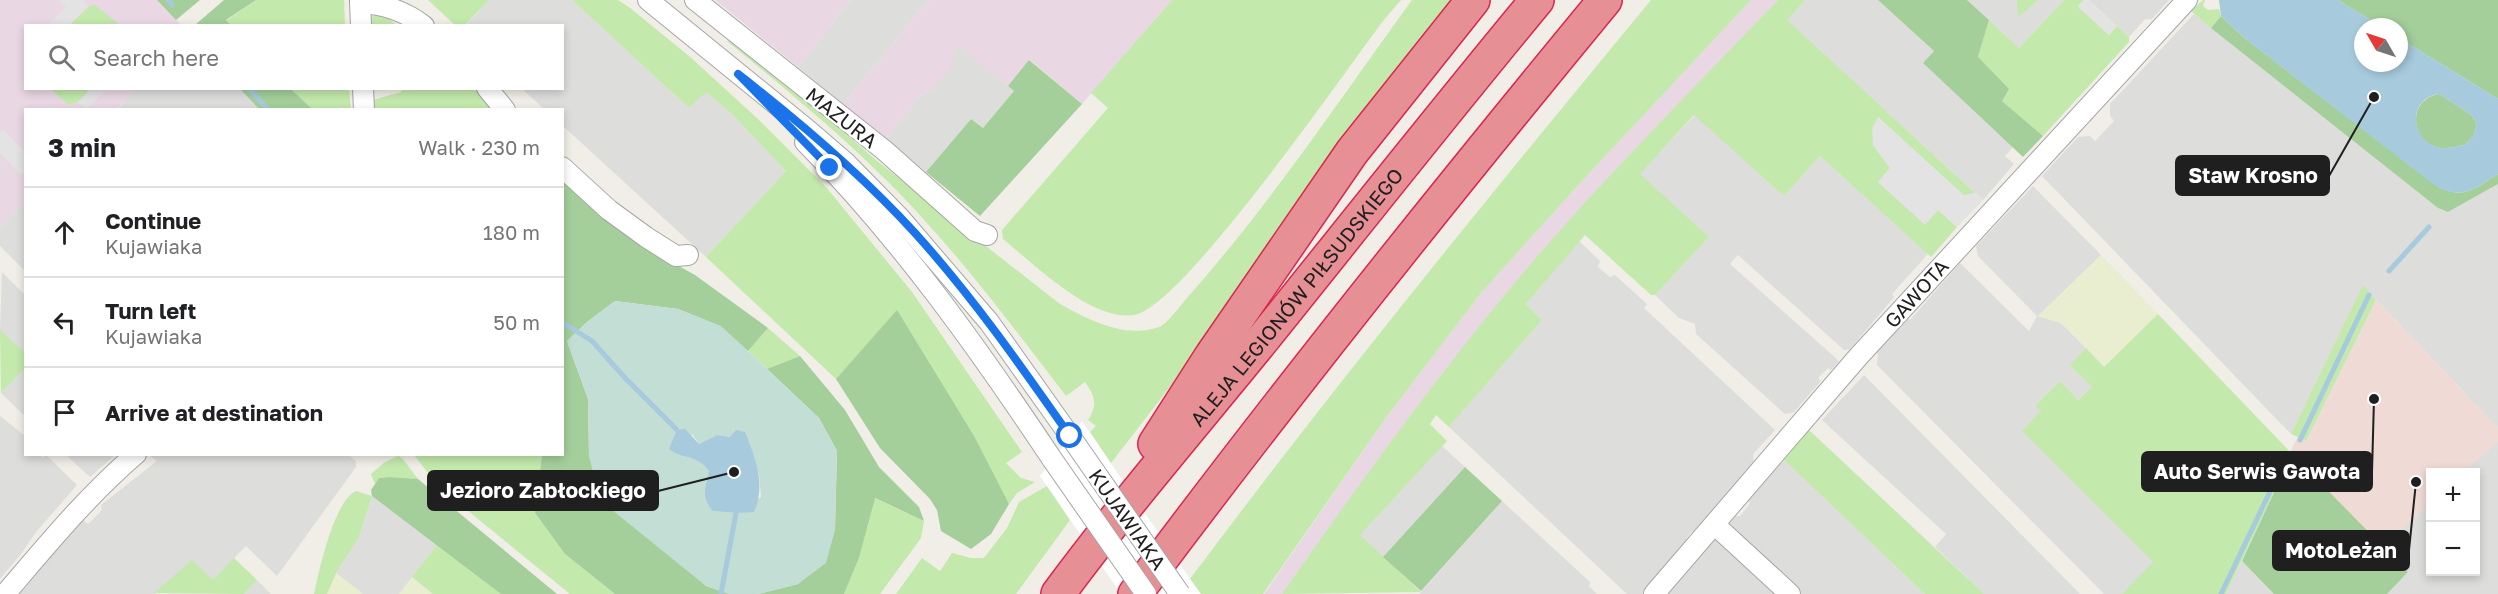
<!DOCTYPE html>
<meta charset="utf-8">
<style>
:root{--surface:#fff;--page:#f2f2f2;--text:#202124;--muted:#757577;--line:#e0e0e0}
body{margin:0;font-family:"Golos Text",sans-serif;background:var(--page);color:var(--text)}
.controls{position:absolute;right:18px;bottom:18px;display:grid;overflow:hidden;border-radius:0px;box-shadow:0 3px 9px #0003}
.controls button{width:54px;height:54px;display:grid;place-items:center;padding:0;border:0;border-bottom:2px solid var(--line);background:var(--surface);color:var(--text);font:30px sans-serif}
.compass{position:absolute;left:2354px;top:18px;width:54px;height:54px;border-radius:50%;background:var(--surface);box-shadow:0 3px 9px #0003;rotate:309deg}
.stop{position:absolute;width:18px;height:18px;margin:-14px;border:4px solid #1a73e8;border-radius:50%;background:#fff}
.stop.end{background:#1a73e8;border-color:#fff;box-shadow:0 2px 6px #0008}
.list{margin:0;padding:0;list-style:none}
h2{display:flex;justify-content:space-between;align-items:center;height:78px;margin:0;padding:0 24px;font-size:26px}
h2 small{font-size:20px;font-weight:400;color:var(--muted)}
.list li{display:grid;grid-template-columns:39px 1fr auto;gap:18px;align-items:center;box-sizing:border-box;height:90px;padding:0 24px;border-top:2px solid var(--line)}
.list b{display:block;font-size:22px;white-space:nowrap}
.list p{margin:0;font-size:20px;white-space:nowrap;color:var(--muted)}
.list em{font-size:20px;font-style:normal;color:var(--muted)}
.icon{flex:none;width:33px;height:33px;fill:none;stroke:currentColor;stroke-width:2;stroke-linecap:round;stroke-linejoin:round}
.map{position:relative;flex:none;width:2498px;height:594px;overflow:hidden}
.search{position:absolute;background:var(--surface);box-shadow:0 3px 9px #0003;left:24px;top:24px;width:540px;height:66px;display:flex;align-items:center;gap:15px;box-sizing:border-box;padding:0 21px;border-radius:0px;color:var(--muted);font-size:22px}
.panel{position:absolute;background:var(--surface);box-shadow:0 3px 9px #0003;left:24px;top:108px;width:540px;height:348px;border-radius:0px}
.map>svg:first-child{display:block}
</style>
<div class="map">
<svg width="2498" height="594" viewBox="0 0 2498 594">
<rect width="100%" height="100%" fill="#f0eee6"/>
<g fill="#dddddc">
<polygon points="489,0 572,0 689,108 706,91 731,113 786,171 706,257 563,126 562,110 544,109 522,89 562,88 562,26 465,26"/>
<polygon points="851,0 929,0 843,104 798,67"/>
<polygon points="1805,0 1878,0 1934,51 1923,63 2013,147 2005,156 2014,164 1983,200 1786,20"/>
<polygon points="1967,0 2064,0 2019,48"/>
<polygon points="2089,0 2169,0 2152,19 2145,19 2129,37"/>
<polygon points="2194,14 2438,208 2448,212 2498,184 2498,428 2363,286 2291,434 2042,176 2078,137 2090,136 2095,141 2114,121 2110,116 2110,104"/>
<polygon points="957,43 1014,91 983,128 971,119 926,172 886,138 921,95 932,89"/>
<polygon points="136,88 240,89 259,109 117,110"/>
<polygon points="1695,115 1784,196 1820,156 1928,254 1892,294 1894,297 1850,349 1844,350 1738,255 1734,259 1730,264 1839,361 1831,370 1828,368 1818,378 1821,381 1794,412 1785,414 1696,334 1695,324 1679,318 1655,295 1709,237 1639,174"/>
<polygon points="2033,186 2101,255 2038,316 2061,323 2086,348 2071,365 2092,387 2078,400 2060,381 2035,406 2041,411 2023,431 2154,562 2122,594 2104,594 1877,365 1878,354 1874,350 1905,316 1910,320 1960,263 2029,331 2037,316 1978,256 1976,246"/>
<polygon points="25,202 25,271 0,246 0,228"/>
<polygon points="1579,241 1600,261 1598,267 1610,277 1615,275 1647,304 1644,308 1775,430 1753,454 1754,467 1697,534 1691,532 1686,539 1688,543 1642,594 1627,594 1449,427 1542,320 1526,304"/>
<polygon points="2,272 25,295 25,354 0,330"/>
<polygon points="25,368 25,416 1,393"/>
<polygon points="1864,375 2080,594 1984,594 1935,547 1946,534 1822,420"/>
<polygon points="0,416 25,436 26,454 39,455 43,458 46,455 77,485 36,532 21,554 0,579"/>
<polygon points="2498,441 2498,594 2387,594 2408,572 2383,547 2430,503 2430,572 2476,572 2476,472 2463,472"/>
<polygon points="1442,446 1465,467 1383,557 1359,536"/>
<polygon points="347,454 356,461 356,467 277,576 246,546 213,580 192,561 155,594 18,594 83,520 88,524 102,510 101,505 157,461 150,456 152,455"/>
<polygon points="66,455 115,455 90,477"/>
<polygon points="1784,460 1925,594 1802,594 1727,524 1734,516 1740,516 1744,511 1749,505 1749,499"/>
<polygon points="372,496 438,544 399,594 363,594 336,573 359,537"/>
<polygon points="1502,501 1590,582 1589,586 1597,594 1419,594"/>
<polygon points="1716,536 1778,594 1665,594"/>
<polygon points="2242,561 2274,594 2226,594"/>
<polygon points="257,580 271,594 244,594"/>
</g>
<polygon fill="#f0dad5" points="2376,300 2498,428 2498,441 2463,472 2430,472 2430,503 2383,547 2290,452 2298,437 2306,441"/>
<g fill="#e9d8e4">
<polygon points="0,0 157,0 181,25 26,26 26,88 136,89 117,109 26,110 25,202 0,228"/>
<polygon points="715,0 851,0 798,67"/>
<polygon points="929,0 1172,0 1082,104 1030,60 1008,86 957,44 951,67 932,89 921,95 886,138 843,104"/>
<polygon points="1751,0 1778,0 1619,166 1498,303 1408,419 1282,594 1264,594 1385,419 1481,293 1582,181"/>
</g>
<g fill="#e9eed1">
<polygon points="2101,255 2158,314 2104,367 2061,323 2038,316"/>
<polygon points="336,573 363,594 327,594"/>
<polygon points="412,577 433,594 399,594"/>
</g>
<g fill="#c3e9ac">
<polygon points="256,0 344,0 345,25 230,26 226,21"/>
<polygon points="428,0 489,0 465,25 456,26"/>
<polygon points="572,0 618,0 630,8 689,56 758,119 826,187 912,292 1022,452 1006,463 1021,478 1035,482 1017,493 1009,504 897,311 836,379 706,257 786,171 731,113 706,92 689,108"/>
<path d="M1172 0H1401L1383 21C1346 70 1182 308 1134 315 1092 322 1034 264 1003 239L1002 230 1108 108 1091 93Z"/>
<path d="M1412 0H1456L1186 366 1111 463 1090 432 1096 426 1088 420C1098 405 1095 396 1085 382L1066 396C1014 328 963 260 904 198 849 141 788 91 727 41L731 39 739 40 877 161 1060 304C1089 320 1125 339 1159 327 1168 324 1185 299 1193 291 1273 200 1341 98 1412 0Z"/>
<path d="M1651 0H1751L1582 181 1481 293 1385 419 1263 594H1201L1190 579C1338 381 1494 190 1651 0Z"/>
<path d="M1778 0H1805L1787 20 1975 193 1964 196 1878 117 1873 145 1890 168 1878 182 1925 224 1938 210 1957 227 1931 257 1820 156 1784 196 1694 115 1640 174 1709 237 1655 295H1651L1585 235 1526 304 1542 320 1449 427 1436 415 1430 424 1447 441 1360 535 1421 592 1282 594C1351 495 1422 397 1498 303 1585 197 1683 99 1778 0Z"/>
<polygon points="2017,0 2038,0 2018,17"/>
<polygon points="2064,0 2084,0 2078,6 2109,35 2117,26 2129,37 2129,42 2043,136 2002,101 1978,57 1989,20 2019,48"/>
<polygon points="2203,0 2205,0 2203,6 2208,10 2219,9 2221,16 2211,28 2191,11"/>
<polygon points="95,5 120,25 69,26 89,6"/>
<polygon points="378,14 387,17 396,25 369,25 371,17"/>
<polygon points="404,88 477,89 497,109 373,110 373,100 401,92"/>
<polygon points="50,89 90,89 78,102 69,105"/>
<polygon points="291,89 349,89 351,109 312,109"/>
<polygon points="2363,285 2376,300 2306,441 2291,434"/>
<polygon points="2158,314 2292,454 2226,594 2122,594 2153,562 2022,431 2041,411 2035,406 2060,381 2078,400 2092,387 2070,365 2086,348 2104,367"/>
<polygon points="768,328 800,356 767,369 748,351"/>
<polygon points="0,330 26,354 25,368 1,393"/>
<polygon points="1809,430 1984,594 1925,594 1784,460"/>
<polygon points="414,455 542,455 535,513 565,554 615,594 570,594 440,488"/>
<polygon points="398,456 402,458 418,479 389,477 379,478 375,484 371,474 385,462"/>
<polygon points="1047,486 1070,520 1016,594 896,594 922,558 940,571 952,553 971,558 984,558 1007,528 1019,502"/>
<path d="M356 491 372 496 359 537 336 573 327 594H314C319 571 334 501 356 491Z"/>
<polygon points="874,498 924,521 921,538 880,594 844,594 859,558"/>
<polygon points="438,544 501,594 433,594 412,577"/>
<polygon points="234,558 257,580 244,594 154,593 192,560 213,580"/>
</g>
<g fill="#a4cf9b">
<polygon points="157,0 200,0 176,20"/>
<polygon points="224,0 256,0 226,20 230,25 195,25"/>
<polygon points="1878,0 1967,0 1989,20 1978,57 2009,89 2002,101 2043,136 2023,157 1923,63 1934,51"/>
<polygon points="2338,0 2498,0 2498,99 2399,38 2399,27 2382,27"/>
<path d="M2221 16 2243 37 2438 187C2464 200 2475 188 2498 174V184L2448 212 2438 208 2211 28Z"/>
<polygon points="1029,60 1082,104 980,216 926,172 971,119 983,128 1014,91 1008,86"/>
<polygon points="240,89 291,89 312,109 259,109"/>
<path d="M2440 94 2470 114 2477 123 2474 135 2465 145C2457 146 2448 149 2441 148 2410 144 2406 98 2440 94Z"/>
<polygon points="563,176 675,264 695,275 768,328 748,351 720,326 678,309 615,301 587,322 567,341 588,399 589,457 706,586 730,594 615,594 565,554 535,513 542,455 562,454"/>
<polygon points="897,310 974,436 1009,504 991,534 971,549 941,531 937,510 930,499 880,448 836,379"/>
<polygon points="800,356 845,410 879,467 919,507 924,521 875,498 859,558 844,594 758,594 798,584 835,530 837,451 819,418 767,369"/>
<polygon points="2292,454 2408,572 2387,594 2274,594 2242,561"/>
<polygon points="1465,467 1502,501 1421,591 1383,557"/>
<polygon points="389,477 418,479 557,594 501,594 372,496 371,490 379,478"/>
</g>
<path fill="#c3ded5" fill-rule="evenodd" d="M615 301 678 309 721 326 819 418 837 451 835 530 826 563 798 584 758 594H730L706 586 601 501 589 457 588 399 567 341 587 322ZM744 432 759 474 761 497 736 513 713 511 708 479 709 471 695 458 687 455 692 434 699 444 717 435 730 437Z"/>
<g fill="#e3e3e3">
<polygon points="59,0 82,0 89,6 69,25 48,25 66,7"/>
<polygon points="2084,0 2089,0 2117,26 2109,35 2078,7"/>
<polygon points="90,89 107,89 86,109 78,102"/>
<polygon points="1878,117 1964,195 1975,193 1983,200 1957,227 1938,210 1925,225 1878,182 1890,168 1873,145 1872,128"/>
<polygon points="3,129 25,152 25,171 21,175 0,153 0,132"/>
</g>
<g fill="#a7cadd" fill-rule="evenodd">
<path d="M2219 0H2338L2382 27H2363V63H2399V38L2498 99V174C2475 188 2464 200 2437 187L2243 37 2221 16ZM2440 94 2470 114 2477 123 2474 135 2465 145C2457 146 2448 149 2441 148 2410 143 2406 97 2440 94Z"/>
<path d="M685 429 699 444 717 435 730 437 736 430 745 432C756 459 766 485 754 512L736 513 713 511C700 496 706 488 709 471 691 451 685 461 669 449L677 430Z"/>
</g>
<polygon fill="#fff" points="1082,421 1190,579 1201,594 1121,594 1040,476"/>
<g fill="none" stroke-linecap="round" stroke-linejoin="round">
<g stroke="#a7cadd" stroke-width="5">
<polyline points="168,0 172,5"/>
<polyline points="249,88 268,110"/>
<polyline points="2389,271 2429,227"/>
<polyline points="562,322 592,341 626,379 677,430"/>
<polyline points="2300,440 2369,295"/>
<polyline points="721,594 736,513"/>
<polyline points="2221,594 2288,454"/>
</g>
<g stroke="#a6a6a6" stroke-width="22">
<g id="minor">
<polyline points="360,0 361,26"/>
<polyline points="648,0 809,131 845,162 900,218 989,322 1070,436"/>
<polyline points="695,0 884,150 975,231 987,235"/>
<path d="M360 3C384 4 405 11 424 26"/>
<polyline points="363,88 364,110"/>
<polyline points="487,88 505,110"/>
<path d="M805 142C900 238 978 348 1052 459"/>
<polyline points="562,167 609,210 646,237 676,256 688,255"/>
<polyline points="1715,525 1790,594"/>
<path d="M5 594C47 545 87 496 136 454"/>
<polyline points="1654,594 1858,357 2187,0"/>
</g>
</g>
<g stroke="#da274e" stroke-width="36">
<g id="motorway">
<polyline points="1155,444 1212,355 1352,152 1473,0"/>
<path id="s1" d="M1058 594C1123 506 1194 424 1263 339 1354 226 1444 112 1537 0"/>
<path d="M1135 594C1286 392 1444 195 1605 0"/>
</g>
</g>
<use href="#minor" stroke="#fff" stroke-width="20"/>
<use href="#motorway" stroke="#e68f94" stroke-width="33"/>
<g stroke="#a6a6a6" stroke-width="22" stroke-linecap="butt">
<g id="minor-bridge">
<polyline points="1070,436 1180,594"/>
<polyline points="1052,459 1146,594"/>
</g>
</g>
<use href="#minor-bridge" stroke="#fff" stroke-width="20"/>
</g>
<g fill="none" stroke-linecap="round" stroke-linejoin="round">
<path stroke="#1a73e8" stroke-width="8" d="M830 168 738 74C801 123 861 174 915 233 972 296 1021 366 1070 436"/>
</g>
<g text-anchor="middle" dominant-baseline="central" stroke-width="4.5" stroke-linejoin="round" paint-order="stroke">
<g font-size="20" fill="#1f1f1f" stroke="#fff">
<text transform="translate(842 117) rotate(38)">MAZURA</text>
<text transform="translate(1916 293) rotate(-48)">GAWOTA</text>
<text stroke="none"><textPath href="#s1" startOffset="381">ALEJA LEGIONÓW PIŁSUDSKIEGO</textPath></text>
<text transform="translate(1128 519) rotate(55)">KUJAWIAKA</text>
</g>
</g>
<path fill="none" stroke="#1f1f1f" stroke-width="2" d="M2374 97L2329 176M2374 399L2372 472M734 472L658 491M2416 482L2409 550"/>
<g fill="#1f1f1f" stroke="#fff" stroke-width="2">
<circle cx="2374" cy="97" r="6"/>
<circle cx="2374" cy="399" r="6"/>
<circle cx="734" cy="472" r="6"/>
<circle cx="2416" cy="482" r="6"/>
</g>
<g fill="#1f1f1f" stroke="#1f1f1f" stroke-width="2">
<rect x="2176" y="156" width="153" height="39" rx="6"/>
<rect x="2142" y="452" width="230" height="39" rx="6"/>
<rect x="428" y="471" width="230" height="39" rx="6"/>
<rect x="2273" y="531" width="136" height="39" rx="6"/>
</g>
<g font-size="21" text-anchor="middle" font-weight="bold" fill="#fff">
<text x="2253" y="183">Staw Krosno</text>
<text x="2257" y="479">Auto Serwis Gawota</text>
<text x="543" y="498">Jezioro Zabłockiego</text>
<text x="2341" y="558">MotoLeżan</text>
</g>
</svg>
<div class="controls">
<button>+</button>
<button>−</button>
</div>
<svg class="compass" viewBox="-18 -18 36 36"><path d="M0-13l5 13h-10z" fill="#e53935"/><path d="M0 13l5-13h-10z" fill="#757577"/></svg>
<div class="stop" style="left:1070px;top:436px"></div>
<div class="stop end" style="left:830px;top:168px"></div>
<div class="search"><svg class="icon" aria-label="search" viewBox="0 0 24 24"><circle cx="10" cy="10" r="6"/><path d="M15 15l6 6"/></svg>Search here</div>
<section class="panel">
<h2>3 min<small>Walk · 230 m</small></h2>
<ul class="list">
<li><svg class="icon" aria-label="ahead" viewBox="0 0 24 24"><path d="M12 20V5M6 11l6-6 6 6"/></svg><div><b>Continue</b><p>Kujawiaka</p></div><em>180 m</em></li>
<li><svg class="icon" aria-label="left" viewBox="0 0 24 24"><path d="M17 20v-9H6M10 6l-5 5 5 5"/></svg><div><b>Turn left</b><p>Kujawiaka</p></div><em>50 m</em></li>
<li><svg class="icon" aria-label="arrive" viewBox="0 0 24 24"><path d="M6 21V4h12l-3 4 3 4H6"/></svg><div><b>Arrive at destination</b></div></li>
</ul>
</section>
</div>
